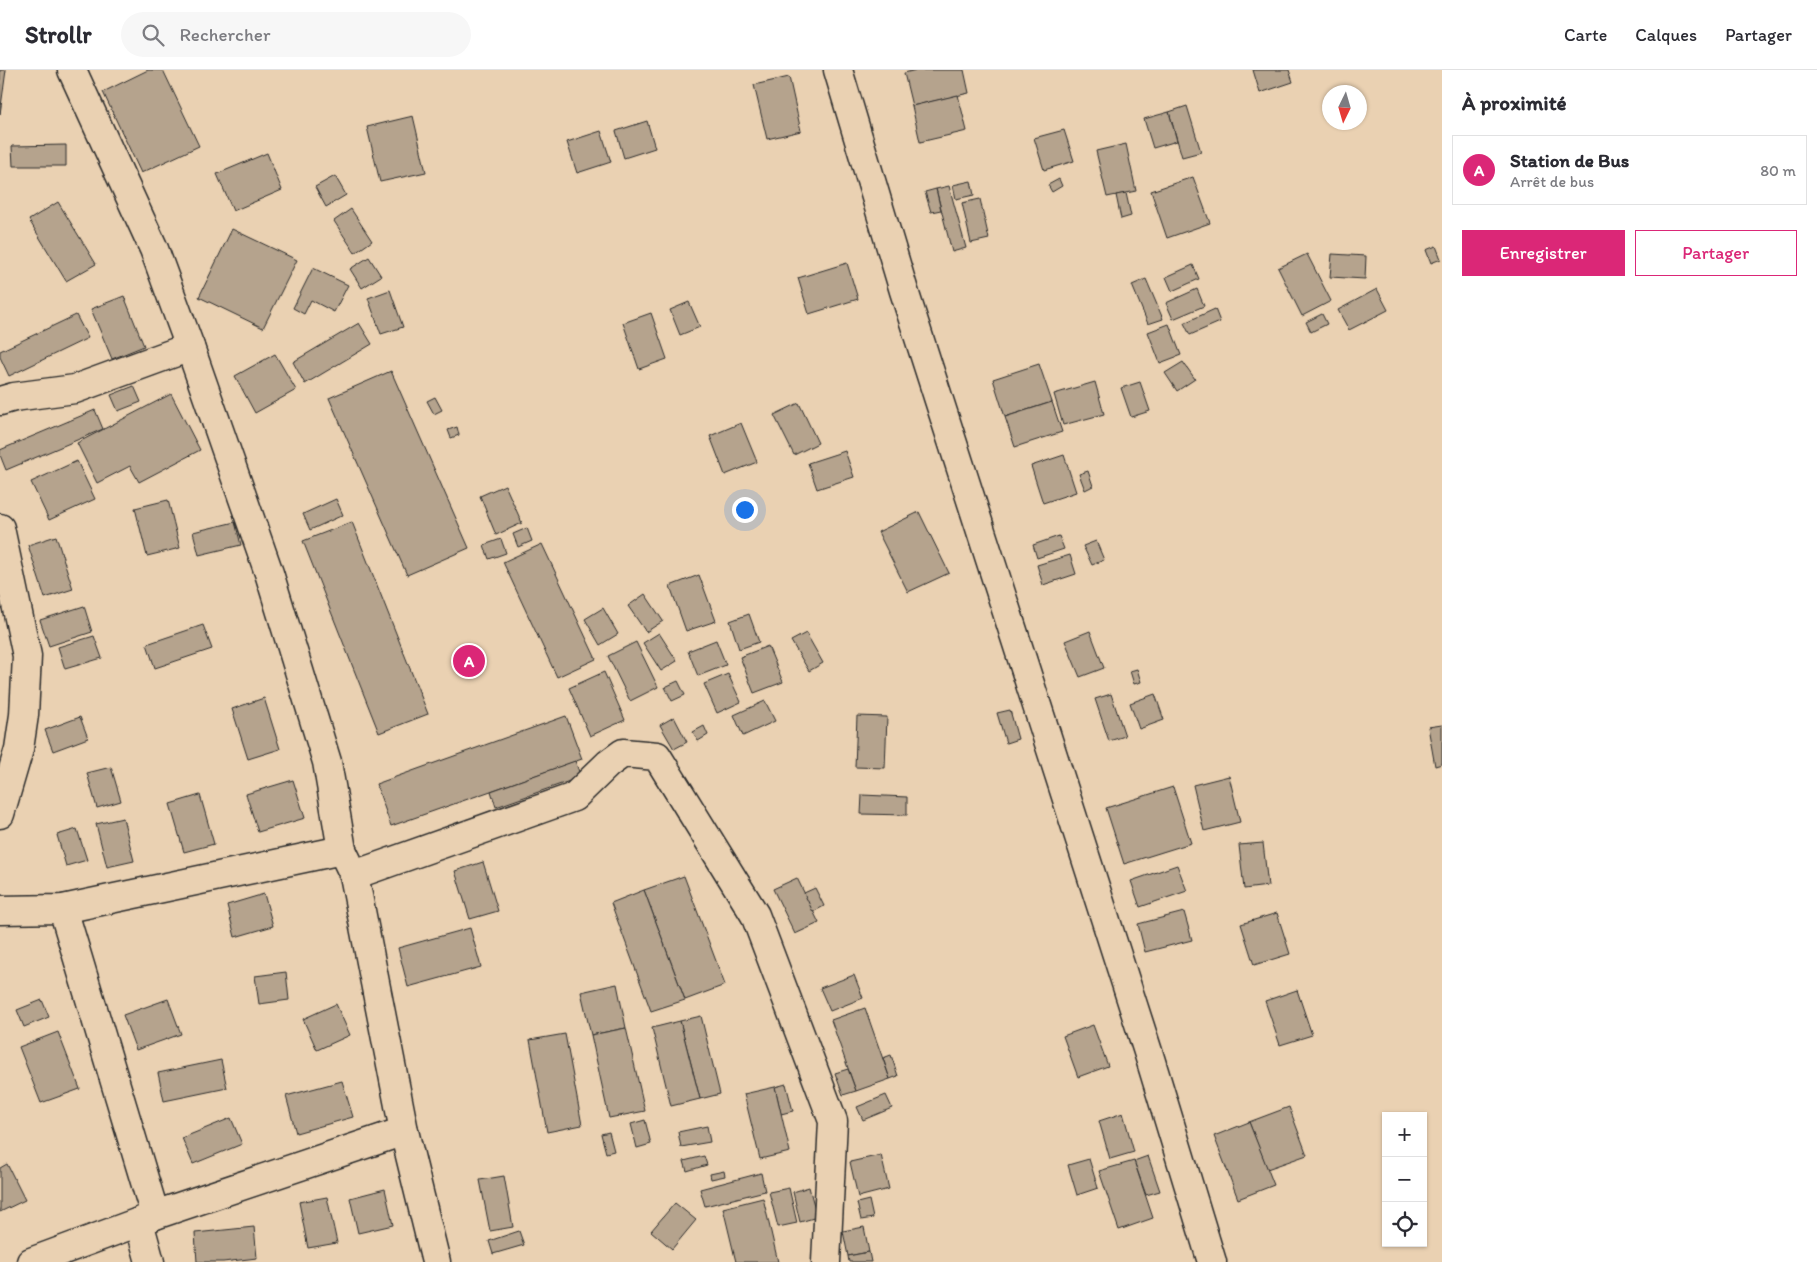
<!DOCTYPE html>
<html lang="fr">
<meta charset="utf-8">
<style>
:root{--surface:#fff;--page:#f7f7f7;--text:#2b2b33;--muted:#7c7c81;--line:#e1e1e2;--accent:#db2777}
body{margin:0;font-family:Itim,sans-serif;background:var(--page);color:var(--text)}
.controls{position:absolute;right:15px;bottom:15px;display:grid;overflow:hidden;border-radius:0px;box-shadow:0 1px 4px #0004}
.controls button{width:45px;height:45px;display:grid;place-items:center;padding:0;border:0;border-bottom:1px solid var(--line);background:var(--surface);color:var(--text);font:25px sans-serif}
.compass{position:absolute;left:1322px;top:15px;width:45px;height:45px;border-radius:50%;background:var(--surface);box-shadow:0 1px 4px #0004;rotate:185deg}
.you{position:absolute;left:744px;top:439px;width:18px;height:18px;margin:-12px;border:4px solid #fff;border-radius:50%;background:#1a73e8;box-shadow:0 0 0 8px #1a73e833}
.badge{display:grid;place-items:center;width:32px;height:32px;border-radius:50%;background:var(--accent);color:#fff;font-size:16px;font-weight:700}
.pin{position:absolute;translate:-50% -50%;border:2px solid #fff;box-shadow:0 1px 5px #0006}
.list{margin:0;padding:0;list-style:none}
h2{display:flex;justify-content:space-between;align-items:center;height:65px;margin:0;padding:0 20px;font-size:21px}
h2 small{font-size:16px;font-weight:400;color:var(--muted)}
.list li{display:grid;grid-template-columns:32px 1fr auto;gap:15px;align-items:center;box-sizing:border-box;height:70px;margin:0 10px 10px;padding:0 10px;border:1px solid var(--line);border-radius:0px}
.list b{display:block;font-size:19px;white-space:nowrap}
.list p{margin:0;font-size:16px;white-space:nowrap;color:var(--muted)}
.list em{font-size:16px;font-style:normal;color:var(--muted)}
.actions{display:flex;gap:10px;padding:15px 20px}
.actions a{flex:1;padding:11px 0;border:1px solid var(--accent);border-radius:0px;text-align:center;font-size:18px;color:var(--accent)}
.actions .main{background:var(--accent);color:#fff}
.icon{flex:none;width:28px;height:28px;fill:none;stroke:currentColor;stroke-width:2;stroke-linecap:round;stroke-linejoin:round}
.map{position:relative;flex:none;width:1442px;height:1192px;overflow:hidden}
header{display:flex;align-items:center;gap:30px;box-sizing:border-box;height:70px;padding:0 25px;background:var(--surface);border-bottom:1px solid var(--line)}
header strong{font-size:24px}
nav{display:flex;gap:28px;margin-inline-start:auto;font-size:18px}
.search{width:350px;height:45px;background:var(--page);display:flex;align-items:center;gap:12px;box-sizing:border-box;padding:0 18px;border-radius:28px;color:var(--muted);font-size:19px}
main{display:flex}
aside{flex:1;background:var(--surface)}
.map>svg:first-child{display:block}
</style>
<header>
<strong>Strollr</strong>
<div class="search"><svg class="icon" aria-label="search" viewBox="0 0 24 24"><circle cx="10" cy="10" r="6"/><path d="M15 15l6 6"/></svg>Rechercher</div>
<nav><a>Carte</a><a>Calques</a><a>Partager</a></nav>
</header>
<main>
<div class="map">
<svg width="1442" height="1192" viewBox="0 0 1442 1192">
<rect width="100%" height="100%" fill="#ead1b2"/>
<filter id="ink" filterUnits="userSpaceOnUse"><feTurbulence type="fractalNoise" baseFrequency=".02" numOctaves="2"/><feDisplacementMap in="SourceGraphic" scale="10" xChannelSelector="R" yChannelSelector="G"/><feConvolveMatrix kernelMatrix="1 2 1 2 8 2 1 2 1" color-interpolation-filters="sRGB"/></filter>
<g filter="url(#ink)">
<g fill="#b5a38d" stroke="#2b2b2b">
<polygon points="0,0 6,0 0,44"/>
<polygon points="148,0 163,0 199,76 141,103 103,22"/>
<polygon points="916,0 964,0 969,23 912,36 904,3"/>
<polygon points="1253,0 1289,0 1293,12 1260,23"/>
<polygon points="789,7 801,61 767,69 754,15"/>
<polygon points="958,25 967,61 920,72 912,36"/>
<polygon points="1187,36 1201,82 1182,87 1169,42"/>
<polygon points="1169,42 1177,71 1153,78 1144,49"/>
<polygon points="413,46 426,102 380,112 367,57"/>
<polygon points="647,51 655,78 624,88 616,61"/>
<polygon points="1064,60 1074,91 1044,100 1034,68"/>
<polygon points="601,61 611,92 577,103 567,72"/>
<polygon points="1126,74 1136,121 1107,127 1096,81"/>
<polygon points="66,75 66,96 13,96 12,76"/>
<polygon points="267,83 282,120 233,141 217,104"/>
<polygon points="335,106 346,125 326,137 315,117"/>
<polygon points="1193,107 1210,153 1167,168 1151,121"/>
<polygon points="1059,109 1062,116 1052,122 1048,115"/>
<polygon points="971,111 974,125 956,129 953,115"/>
<polygon points="949,116 966,178 952,182 936,119"/>
<polygon points="936,119 941,140 931,142 925,122"/>
<polygon points="1126,123 1131,146 1121,149 1116,125"/>
<polygon points="980,129 989,169 971,173 962,133"/>
<polygon points="58,132 96,194 66,211 29,150"/>
<polygon points="351,139 372,171 355,183 334,151"/>
<polygon points="232,159 297,190 263,258 199,227"/>
<polygon points="1436,176 1441,189 1431,193 1426,180"/>
<polygon points="1307,184 1331,231 1302,246 1278,198"/>
<polygon points="1332,184 1366,186 1365,209 1330,207"/>
<polygon points="369,187 381,206 362,218 350,199"/>
<polygon points="847,193 858,229 809,244 798,208"/>
<polygon points="1193,195 1199,209 1172,221 1166,207"/>
<polygon points="313,198 348,215 334,242 311,230 304,244 293,238"/>
<polygon points="1146,209 1163,249 1148,254 1132,215"/>
<polygon points="1197,219 1204,236 1173,249 1166,233"/>
<polygon points="1377,219 1388,240 1349,260 1338,240"/>
<polygon points="390,220 403,257 381,264 368,228"/>
<polygon points="124,226 144,276 112,289 91,239"/>
<polygon points="689,232 700,257 680,265 670,240"/>
<polygon points="1215,239 1220,252 1190,265 1184,253"/>
<polygon points="651,243 667,289 639,299 623,253"/>
<polygon points="1322,244 1327,254 1311,262 1306,252"/>
<polygon points="76,245 88,268 9,306 0,287 0,281"/>
<polygon points="359,253 372,274 305,314 293,292"/>
<polygon points="1169,254 1181,285 1160,293 1148,262"/>
<polygon points="275,284 296,320 255,343 235,306"/>
<polygon points="1183,292 1195,309 1177,321 1165,303"/>
<polygon points="1039,294 1052,332 1005,347 993,309"/>
<polygon points="391,301 469,478 407,505 329,328"/>
<polygon points="1095,312 1104,344 1063,355 1054,324"/>
<polygon points="1140,312 1150,341 1131,347 1121,318"/>
<polygon points="134,316 141,332 118,341 111,325"/>
<polygon points="171,324 200,380 139,412 130,396 97,413 77,373"/>
<polygon points="435,327 442,340 434,344 427,331"/>
<polygon points="1052,332 1062,362 1015,377 1005,347"/>
<polygon points="799,333 818,373 794,385 774,345"/>
<polygon points="95,340 103,359 6,400 0,385 0,380"/>
<polygon points="741,353 757,392 725,405 710,366"/>
<polygon points="457,357 459,365 451,368 448,360"/>
<polygon points="845,381 854,407 817,419 808,393"/>
<polygon points="1064,385 1076,422 1043,433 1031,396"/>
<polygon points="77,391 95,429 49,450 31,412"/>
<polygon points="1088,401 1093,416 1085,420 1079,404"/>
<polygon points="505,415 522,453 496,465 480,426"/>
<polygon points="336,429 343,445 310,460 303,444"/>
<polygon points="168,430 180,478 147,486 135,438"/>
<polygon points="919,442 949,503 908,522 878,462"/>
<polygon points="235,452 241,475 199,485 193,462"/>
<polygon points="352,452 428,644 379,663 303,471"/>
<polygon points="527,458 532,471 518,477 513,464"/>
<polygon points="56,466 73,519 45,528 28,475"/>
<polygon points="1059,466 1064,479 1037,488 1033,475"/>
<polygon points="501,469 506,483 489,489 484,475"/>
<polygon points="1096,471 1104,490 1092,495 1083,476"/>
<polygon points="542,474 596,589 557,607 503,492"/>
<polygon points="1070,485 1076,504 1043,515 1037,495"/>
<polygon points="699,505 716,551 686,561 670,516"/>
<polygon points="645,524 663,551 646,562 628,536"/>
<polygon points="84,536 92,562 49,576 40,550"/>
<polygon points="603,538 618,564 600,575 585,549"/>
<polygon points="749,544 759,572 739,579 730,551"/>
<polygon points="203,555 212,579 155,598 147,574"/>
<polygon points="1090,561 1104,598 1080,607 1065,571"/>
<polygon points="659,563 677,591 661,601 643,573"/>
<polygon points="806,563 823,593 809,601 791,571"/>
<polygon points="94,566 102,588 65,599 58,577"/>
<polygon points="716,570 726,595 698,606 688,581"/>
<polygon points="636,572 658,617 630,631 608,586"/>
<polygon points="768,576 783,612 754,623 740,587"/>
<polygon points="1137,599 1141,612 1134,614 1130,601"/>
<polygon points="604,602 625,650 590,666 569,618"/>
<polygon points="728,604 741,632 717,643 704,614"/>
<polygon points="678,611 685,625 672,631 665,617"/>
<polygon points="1111,624 1125,666 1109,671 1095,629"/>
<polygon points="1155,624 1164,650 1139,659 1130,633"/>
<polygon points="264,628 280,679 248,689 232,639"/>
<polygon points="765,631 775,651 743,666 734,645"/>
<polygon points="1010,640 1018,669 1006,673 997,643"/>
<polygon points="566,646 582,689 391,756 376,714"/>
<polygon points="857,646 887,647 885,698 855,697"/>
<polygon points="80,647 88,668 53,681 45,660"/>
<polygon points="674,647 687,672 674,679 660,655"/>
<polygon points="1442,655 1442,694 1435,696 1428,657"/>
<polygon points="704,656 708,665 698,671 693,662"/>
<polygon points="575,691 581,707 496,737 491,721"/>
<polygon points="111,697 121,731 97,738 87,703"/>
<polygon points="1229,706 1240,752 1204,761 1193,715"/>
<polygon points="293,710 305,748 258,762 246,724"/>
<polygon points="1173,717 1191,773 1124,794 1106,738"/>
<polygon points="200,725 214,774 184,782 170,734"/>
<polygon points="862,725 907,727 907,745 861,744"/>
<polygon points="123,748 134,791 107,797 96,754"/>
<polygon points="77,759 87,790 66,796 57,765"/>
<polygon points="1263,773 1268,816 1244,819 1239,775"/>
<polygon points="483,792 498,841 470,849 455,801"/>
<polygon points="1177,795 1187,821 1140,837 1131,811"/>
<polygon points="684,806 725,915 685,930 644,820"/>
<polygon points="797,808 819,853 795,864 773,819"/>
<polygon points="815,818 824,836 813,842 804,823"/>
<polygon points="644,820 685,930 651,941 611,833"/>
<polygon points="264,824 273,856 235,867 227,835"/>
<polygon points="1184,842 1192,870 1145,882 1138,854"/>
<polygon points="1277,843 1290,884 1254,895 1241,854"/>
<polygon points="470,858 481,897 408,917 398,878"/>
<polygon points="286,902 289,930 259,934 255,906"/>
<polygon points="854,905 863,928 830,941 820,918"/>
<polygon points="617,914 626,958 591,965 581,922"/>
<polygon points="1297,920 1312,965 1280,975 1265,931"/>
<polygon points="168,929 181,964 136,980 123,945"/>
<polygon points="42,930 49,947 24,957 17,940"/>
<polygon points="336,934 350,965 317,980 303,949"/>
<polygon points="865,938 890,1009 856,1021 831,950"/>
<polygon points="701,946 720,1024 700,1029 680,951"/>
<polygon points="680,951 700,1029 671,1036 652,958"/>
<polygon points="1093,955 1108,996 1078,1007 1063,966"/>
<polygon points="626,958 645,1041 609,1048 591,965"/>
<polygon points="58,962 80,1019 41,1033 19,977"/>
<polygon points="565,964 582,1055 547,1062 530,970"/>
<polygon points="891,985 898,1006 890,1009 883,988"/>
<polygon points="221,990 227,1018 164,1031 158,1003"/>
<polygon points="848,999 856,1021 843,1025 835,1003"/>
<polygon points="342,1011 353,1047 296,1063 286,1026"/>
<polygon points="786,1014 793,1041 781,1044 775,1017"/>
<polygon points="775,1017 790,1082 760,1089 744,1024"/>
<polygon points="886,1025 892,1038 863,1050 857,1037"/>
<polygon points="1289,1037 1307,1085 1267,1099 1249,1052"/>
<polygon points="1123,1043 1134,1082 1110,1089 1099,1051"/>
<polygon points="231,1048 242,1074 193,1094 182,1068"/>
<polygon points="645,1050 651,1074 637,1078 631,1054"/>
<polygon points="1249,1052 1274,1115 1238,1129 1214,1066"/>
<polygon points="707,1056 710,1072 681,1077 678,1062"/>
<polygon points="609,1062 614,1081 606,1083 601,1064"/>
<polygon points="881,1085 889,1119 858,1127 850,1092"/>
<polygon points="704,1086 707,1095 687,1101 684,1091"/>
<polygon points="1148,1086 1160,1121 1146,1125 1134,1091"/>
<polygon points="1089,1089 1098,1118 1077,1125 1068,1095"/>
<polygon points="1134,1091 1153,1148 1119,1160 1099,1101"/>
<polygon points="7,1094 25,1130 0,1142 0,1098"/>
<polygon points="724,1101 725,1106 711,1109 710,1104"/>
<polygon points="761,1103 765,1121 705,1136 700,1119"/>
<polygon points="504,1106 513,1157 490,1161 480,1110"/>
<polygon points="809,1117 817,1147 800,1152 793,1122"/>
<polygon points="789,1118 797,1153 778,1157 769,1122"/>
<polygon points="385,1119 393,1155 358,1163 350,1128"/>
<polygon points="327,1127 337,1173 308,1178 299,1132"/>
<polygon points="763,1128 778,1192 736,1192 723,1138"/>
<polygon points="869,1130 873,1148 861,1150 857,1133"/>
<polygon points="675,1133 696,1150 672,1179 651,1161"/>
<polygon points="254,1157 257,1188 223,1192 197,1192 195,1163"/>
<polygon points="864,1157 869,1182 848,1186 843,1161"/>
<polygon points="519,1161 524,1175 493,1184 489,1171"/>
<polygon points="869,1182 871,1192 849,1192 848,1186"/>
</g>
<g fill="none" stroke-linecap="round" stroke-linejoin="round">
<g stroke="#2b2b2b" stroke-width="31">
<g id="minor">
<polyline points="72,0 154,179 190,277 269,503 327,692 342,780 354,805 404,1061 436,1192"/>
<polyline points="838,0 904,221 1149,985 1212,1192"/>
<polyline points="0,331 14,327 75,319 190,277"/>
<polyline points="0,458 27,586 24,645 19,679 0,744"/>
<polyline points="354,805 574,727 608,694 623,683 657,686 755,845 833,1051 826,1192"/>
<polyline points="0,840 63,839 342,780"/>
<polyline points="155,1145 404,1061"/>
<polyline points="139,1152 150,1192"/>
<polyline points="31,1192 139,1152 155,1145 63,839"/>
</g>
</g>
<use href="#minor" stroke="#ead1b2" stroke-width="28"/>
</g>
</g>
</svg>
<div class="controls">
<button>+</button>
<button>−</button>
<button><svg class="icon" aria-label="locate" viewBox="0 0 24 24"><circle cx="12" cy="12" r="6"/><path d="M12 2v4M12 18v4M2 12h4M18 12h4"/></svg></button>
</div>
<svg class="compass" viewBox="-18 -18 36 36"><path d="M0-13l5 13h-10z" fill="#e53935"/><path d="M0 13l5-13h-10z" fill="#7c7c81"/></svg>
<div class="you"></div>
<div class="pin badge" style="left:469px;top:591px">A</div>
</div>
<aside>
<h2>À proximité<small></small></h2>
<ul class="list">
<li><span class="badge">A</span><div><b>Station de Bus</b><p>Arrêt de bus</p></div><em>80 m</em></li>
</ul>
<div class="actions"><a class="main">Enregistrer</a><a>Partager</a></div>
</aside>
</main>
